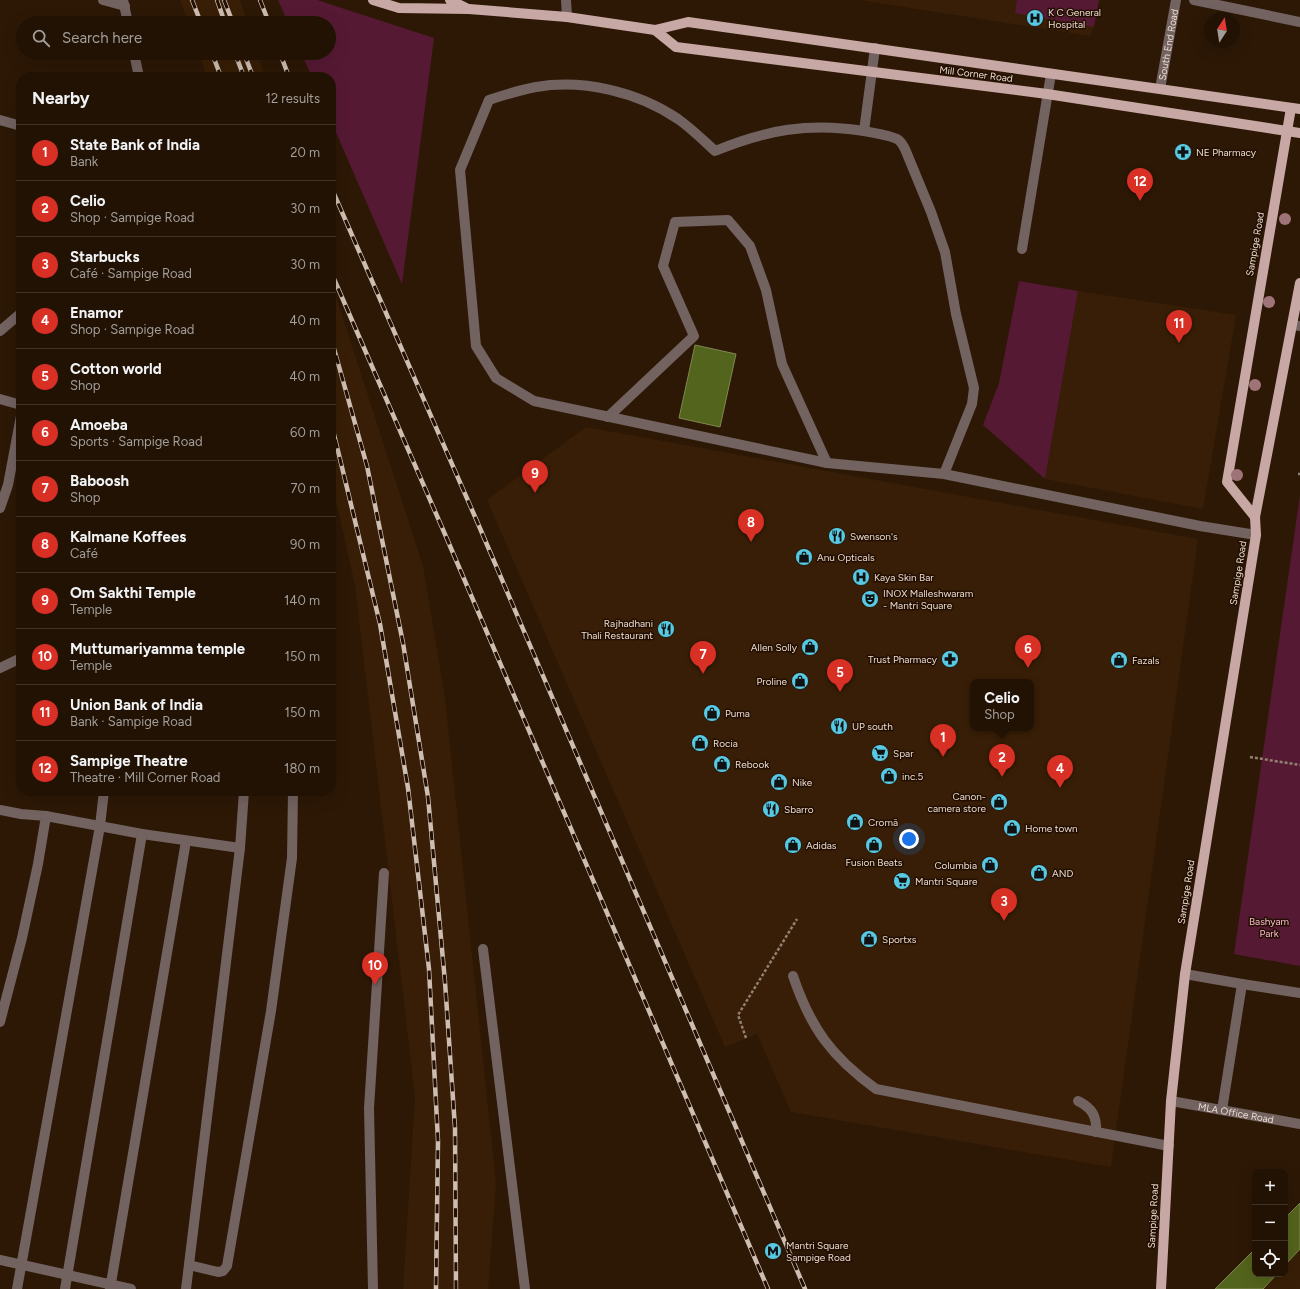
<!DOCTYPE html>
<meta charset="utf-8">
<style>
:root{--surface:#221204;--page:#2e2013;--text:#f1f3f6;--muted:#a29e9a;--line:#3f3226;--accent:#d93025}
body{margin:0;font-family:Figtree,sans-serif;background:var(--page);color:var(--text)}
.controls{position:absolute;right:12px;bottom:12px;display:grid;overflow:hidden;border-radius:8px;box-shadow:0 4px 16px #0002}
.controls button{width:36px;height:36px;display:grid;place-items:center;padding:0;border:0;border-bottom:1px solid var(--line);background:var(--surface);color:var(--text);font:20px sans-serif}
.compass{position:absolute;left:1204px;top:12px;width:36px;height:36px;border-radius:50%;background:var(--surface);box-shadow:0 4px 16px #0002;rotate:12deg}
.you{position:absolute;left:909px;top:839px;width:14px;height:14px;margin:-10px;border:3px solid #fff;border-radius:50%;background:#1a73e8;box-shadow:0 0 0 6px #1a73e833}
.badge{display:grid;place-items:center;width:26px;height:26px;border-radius:50%;background:var(--accent);color:#fff;font-size:13px;font-weight:700}
.pin{position:absolute;translate:-50% -33px;filter:drop-shadow(0 1px 2px #0008)}
.pin::after{content:'';position:absolute;top:21px;width:14px;height:12px;background:inherit;clip-path:polygon(0 0,100% 0,50% 100%)}
.popup{position:absolute;left:970px;top:679px;width:64px;height:52px;box-sizing:border-box;display:grid;place-content:center;border-radius:8px;background:var(--surface);filter:drop-shadow(0 1px 3px #0005);font-size:13px;white-space:nowrap;color:var(--muted)}
.popup b{font-size:15px;color:var(--text)}
.popup::after{content:'';position:absolute;left:50%;top:100%;margin-left:-8px;border:8px solid transparent;border-top-color:var(--surface)}
.list{margin:0;padding:0;list-style:none}
h2{display:flex;justify-content:space-between;align-items:center;height:52px;margin:0;padding:0 16px;font-size:17px}
h2 small{font-size:13px;font-weight:400;color:var(--muted)}
.list li{display:grid;grid-template-columns:26px 1fr auto;gap:12px;align-items:center;box-sizing:border-box;height:56px;padding:0 16px;border-top:1px solid var(--line)}
.list b{display:block;font-size:15px;white-space:nowrap}
.list p{margin:0;font-size:13px;white-space:nowrap;color:var(--muted)}
.list em{font-size:13px;font-style:normal;color:var(--muted)}
.icon{flex:none;width:22px;height:22px;fill:none;stroke:currentColor;stroke-width:2;stroke-linecap:round;stroke-linejoin:round}
.map{position:relative;flex:none;width:1300px;height:1289px;overflow:hidden}
.search{position:absolute;background:var(--surface);box-shadow:0 4px 16px #0002;left:16px;top:16px;width:320px;height:44px;display:flex;align-items:center;gap:10px;box-sizing:border-box;padding:0 14px;border-radius:22px;color:var(--muted);font-size:15px}
.panel{position:absolute;background:var(--surface);box-shadow:0 4px 16px #0002;left:16px;top:72px;width:320px;height:724px;border-radius:16px}
.map>svg:first-child{display:block}
</style>
<div class="map">
<svg width="1300" height="1289" viewBox="0 0 1300 1289">
<rect width="100%" height="100%" fill="#2d1806"/>
<g fill="#381e06" fill-rule="evenodd">
<polygon points="180,0 240,0 248,23 188,23"/>
<polygon points="859,0 1098,0 1091,36"/>
<polygon points="199,53 257,53 265,77 207,77"/>
<polygon points="331,281 423,566 445,698 496,1184 488,1289 403,1289 415,1096 355,585 331,479"/>
<polygon points="1078,291 1236,315 1203,509 1045,479"/>
<path d="M586 427 1198 539 1111 1167 791 1112 757 1034 725 1047 487 500ZM973 682H1031V728H973Z"/>
<polygon points="1300,1249 1300,1289 1263,1289 1277,1274 1285,1274 1285,1265"/>
</g>
<g fill="#561934">
<polygon points="278,0 317,0 434,38 402,284 331,121 331,77 312,77 301,53 329,53 329,23 288,23"/>
<polygon points="1017,0 1099,0 1094,27 1015,13"/>
<polygon points="1019,281 1078,291 1045,479 983,425 999,383"/>
<polygon points="1300,495 1300,966 1234,954"/>
</g>
<g fill="#53641c" stroke="#808852">
<polygon points="695,345 736,354 720,427 679,418"/>
<polygon points="1300,1203 1300,1249 1285,1265 1285,1218"/>
<polygon points="1255,1249 1255,1274 1277,1274 1263,1289 1215,1289"/>
</g>
<g fill="none" stroke-linecap="round" stroke-linejoin="round">
<g stroke="#928072" stroke-width="2.5" stroke-dasharray="3 2" stroke-linecap="butt">
<polyline points="1298,474 1300,474"/>
<polyline points="1250,757 1300,765"/>
<polyline points="746,1038 738,1015 797,919"/>
</g>
<g stroke="#726260" stroke-width="10">
<polyline points="103,0 125,6"/>
<polyline points="123,0 128,23"/>
<polyline points="566,0 567,17"/>
<polyline points="1194,0 1300,22"/>
<polyline points="134,53 139,77"/>
<path id="s1" d="M1160 89 1176 0"/>
<polyline points="0,120 21,126"/>
<polyline points="864,131 875,48"/>
<polyline points="1022,249 1051,74"/>
<polyline points="1292,325 1300,326"/>
<polyline points="0,331 21,313"/>
<polyline points="0,399 21,405"/>
<polyline points="608,417 694,336 663,266 675,222 728,220 750,246 766,290 782,364 827,463"/>
<path d="M944 474 972 404 974 388 956 314 945 252 931 212 905 149C903 145 901 141 897 139 889 135 874 133 864 131 809 122 766 130 715 151 703 140 692 129 678 119 638 92 584 79 536 87 520 90 504 95 489 100L460 170 476 346 496 378 534 401 827 463 944 474 1200 526 1256 535"/>
<polyline points="0,508 8,485 21,416"/>
<polyline points="0,668 21,658"/>
<polyline points="0,810 21,814 46,816 38,864 22,938 0,1022"/>
<polyline points="46,816 142,834 240,848"/>
<polyline points="483,949 525,1289"/>
<polyline points="1185,974 1242,984 1300,993"/>
<path d="M793 976C811 1029 832 1057 876 1089L1169 1146"/>
<path d="M1078 1101C1092 1108 1097 1116 1096 1132"/>
<path id="s2" d="M1171 1101 1300 1124"/>
<polyline points="1222,1110 1242,984"/>
<polyline points="0,1260 131,1289"/>
<polyline points="189,1265 218,1272 223,1271 227,1266 271,1011 292,858 293,791"/>
<polyline points="17,1289 100,826 104,791"/>
<polyline points="65,1289 142,834"/>
<polyline points="110,1289 186,841"/>
<polyline points="186,1289 240,848 244,791"/>
<polyline points="373,1289 369,1108 384,873"/>
</g>
<g stroke="#c8a8a4" stroke-width="10">
<polyline points="373,0 399,8 469,9 567,17 655,30 688,22 1300,109"/>
<polyline points="450,0 466,8"/>
<polyline points="655,30 676,47 1047,94 1300,133"/>
<polyline points="1255,517 1227,482 1291,108"/>
<polyline points="1161,1289 1171,1101 1185,974 1256,535 1255,517 1300,283"/>
</g>
<g stroke="#cebeb2" stroke-width="4.5">
<g id="rail">
<polyline points="192,0 201,23"/>
<polyline points="217,0 225,23"/>
<polyline points="224,0 233,23"/>
<polyline points="260,0 269,23"/>
<polyline points="212,53 221,77"/>
<polyline points="235,53 244,77"/>
<polyline points="244,53 253,77"/>
<polyline points="280,53 289,77"/>
<polyline points="331,187 476,519 805,1289"/>
<polyline points="331,272 444,532 768,1289"/>
<polyline points="331,338 367,466 403,643 428,797 445,982 455,1128 456,1289"/>
<polyline points="331,422 380,624 408,788 429,969 438,1141 436,1289"/>
</g>
</g>
<use href="#rail" stroke="#230f01" stroke-width="3" stroke-dasharray="9" stroke-linecap="butt"/>
</g>
<g fill="#9f7377">
<circle cx="1285" cy="219" r="6"/>
<circle cx="1269" cy="302" r="6"/>
<circle cx="1255" cy="385" r="6"/>
<circle cx="1237" cy="475" r="6"/>
</g>
<defs>
<g id="hospital-disc" transform="scale(0.9)"><circle r="9.5" fill="#58c9e3" stroke="#230f01"/><path d="M-5-5h3v3.5h4V-5h3V5h-3V1.5h-4V5h-3Z" fill="#111"/></g>
<g id="pharmacy-disc" transform="scale(0.9)"><circle r="9.5" fill="#58c9e3" stroke="#230f01"/><path d="M-2-6h4v4h4v4h-4v4h-4v-4h-4v-4h4Z" fill="#111"/></g>
<g id="restaurant-disc" transform="scale(0.9)"><circle r="9.5" fill="#58c9e3" stroke="#230f01"/><path d="M-5-6h1v4h1v-4h1v4h1v-4h1v5L-1.5 .5V6h-2V.5L-5-1ZM5-6V6H3V1.5H1.5Q1.5-4 5-6Z" fill="#111"/></g>
<g id="shop-disc" transform="scale(0.9)"><circle r="9.5" fill="#58c9e3" stroke="#230f01"/><path d="M-5-2.5h2.3a2.7 3.5 0 0 1 5.4 0H5L5.5 6h-11ZM-1.5-2.5h3a1.5 2.3 0 0 0-3 0Z" fill="#111"/></g>
<g id="theatre-disc" transform="scale(0.9)"><circle r="9.5" fill="#58c9e3" stroke="#230f01"/><path d="M-5-5.5Q0-4 5-5.5V0Q5 5 0 6Q-5 5-5 0ZM-3.3-2.5H-1v1.5H-3.3ZM1-2.5H3.3v1.5H1ZM-2.8 1Q0 5.5 2.8 1Z" fill="#111"/></g>
<g id="supermarket-disc" transform="scale(0.9)"><circle r="9.5" fill="#58c9e3" stroke="#230f01"/><path d="M-6-5.5h2.5l.6 2H6L4.5 2H-2.5L-4.4-4H-6ZM-1.5 3.2a1.3 1.3 0 1 0 .1 0ZM3 3.2a1.3 1.3 0 1 0 .1 0Z" fill="#111"/></g>
<g id="metro-disc" transform="scale(0.9)"><circle r="9.5" fill="#58c9e3" stroke="#230f01"/><path d="M-5.5 5V-5H-3L0 0L3-5H5.5V5H3V-.5L0 4L-3-.5V5Z" fill="#111"/></g>
</defs>
<g fill-rule="evenodd">
<use href="#hospital-disc" x="1035" y="18"/>
<use href="#pharmacy-disc" x="1183" y="152"/>
<use href="#restaurant-disc" x="837" y="536"/>
<use href="#shop-disc" x="804" y="557"/>
<use href="#hospital-disc" x="861" y="577"/>
<use href="#theatre-disc" x="870" y="599"/>
<use href="#restaurant-disc" x="666" y="629"/>
<use href="#shop-disc" x="810" y="647"/>
<use href="#pharmacy-disc" x="950" y="659"/>
<use href="#shop-disc" x="1119" y="660"/>
<use href="#shop-disc" x="800" y="681"/>
<use href="#shop-disc" x="712" y="713"/>
<use href="#restaurant-disc" x="839" y="726"/>
<use href="#shop-disc" x="700" y="743"/>
<use href="#supermarket-disc" x="880" y="753"/>
<use href="#shop-disc" x="722" y="764"/>
<use href="#shop-disc" x="889" y="776"/>
<use href="#shop-disc" x="779" y="782"/>
<use href="#shop-disc" x="999" y="802"/>
<use href="#restaurant-disc" x="771" y="809"/>
<use href="#shop-disc" x="855" y="822"/>
<use href="#shop-disc" x="1012" y="828"/>
<use href="#shop-disc" x="793" y="845"/>
<use href="#shop-disc" x="874" y="845"/>
<use href="#shop-disc" x="990" y="865"/>
<use href="#shop-disc" x="1039" y="873"/>
<use href="#supermarket-disc" x="902" y="881"/>
<use href="#shop-disc" x="869" y="939"/>
<use href="#metro-disc" x="773" y="1251"/>
</g>
<g text-anchor="middle" dominant-baseline="central" stroke-width="3" stroke-linejoin="round" paint-order="stroke">
<g font-size="10" fill="#eadbd0" stroke="#230f01" text-anchor="start">
<text x="1048" y="12">K C General<tspan x="1048" dy="12">Hospital</tspan></text>
<text x="1196" y="152">NE Pharmacy</text>
<text x="850" y="536">Swenson's</text>
<text x="817" y="557">Anu Opticals</text>
<text x="874" y="577">Kaya Skin Bar</text>
<text x="883" y="593">INOX Malleshwaram<tspan x="883" dy="12">- Mantri Square</tspan></text>
<text x="653" y="623" text-anchor="end">Rajhadhani<tspan x="653" dy="12">Thali Restaurant</tspan></text>
<text x="797" y="647" text-anchor="end">Allen Solly</text>
<text x="937" y="659" text-anchor="end">Trust Pharmacy</text>
<text x="1132" y="660">Fazals</text>
<text x="787" y="681" text-anchor="end">Proline</text>
<text x="725" y="713">Puma</text>
<text x="852" y="726">UP south</text>
<text x="713" y="743">Rocia</text>
<text x="893" y="753">Spar</text>
<text x="735" y="764">Rebook</text>
<text x="902" y="776">inc.5</text>
<text x="792" y="782">Nike</text>
<text x="986" y="796" text-anchor="end">Canon-<tspan x="986" dy="12">camera store</tspan></text>
<text x="784" y="809">Sbarro</text>
<text x="868" y="822">Cromā</text>
<text x="1025" y="828">Home town</text>
<text x="806" y="845">Adidas</text>
<text x="874" y="862" text-anchor="middle">Fusion Beats</text>
<text x="977" y="865" text-anchor="end">Columbia</text>
<text x="1052" y="873">AND</text>
<text x="915" y="881">Mantri Square</text>
<text x="882" y="939">Sportxs</text>
<text x="786" y="1245">Mantri Square<tspan x="786" dy="12">Sampige Road</tspan></text>
</g>
<g font-size="10" fill="#eadbd0" stroke="#230f01">
<text stroke="none"><textPath href="#s1" startOffset="45">South End Road</textPath></text>
<text transform="translate(976 74) rotate(7)">Mill Corner Road</text>
<text transform="translate(1255 244) rotate(-80)">Sampige Road</text>
<text transform="translate(1238 573) rotate(-81)">Sampige Road</text>
<text transform="translate(1186 892) rotate(-81)">Sampige Road</text>
<text stroke="none"><textPath href="#s2" startOffset="66">MLA Office Road</textPath></text>
<text transform="translate(1153 1216) rotate(-87)">Sampige Road</text>
</g>
<g font-size="10" fill="#fcbed3" stroke="#230f01">
<text x="1269" y="921">Bashyam<tspan x="1269" dy="12">Park</tspan></text>
</g>
</g>
</svg>
<div class="controls">
<button>+</button>
<button>−</button>
<button><svg class="icon" aria-label="locate" viewBox="0 0 24 24"><circle cx="12" cy="12" r="6"/><path d="M12 2v4M12 18v4M2 12h4M18 12h4"/></svg></button>
</div>
<svg class="compass" viewBox="-18 -18 36 36"><path d="M0-13l5 13h-10z" fill="#e53935"/><path d="M0 13l5-13h-10z" fill="#a29e9a"/></svg>
<div class="you"></div>
<div class="pin badge" style="left:943px;top:757px">1</div>
<div class="pin badge" style="left:1002px;top:777px">2</div>
<div class="popup"><b>Celio</b>Shop</div>
<div class="pin badge" style="left:1004px;top:921px">3</div>
<div class="pin badge" style="left:1060px;top:788px">4</div>
<div class="pin badge" style="left:840px;top:692px">5</div>
<div class="pin badge" style="left:1028px;top:668px">6</div>
<div class="pin badge" style="left:703px;top:674px">7</div>
<div class="pin badge" style="left:751px;top:542px">8</div>
<div class="pin badge" style="left:535px;top:493px">9</div>
<div class="pin badge" style="left:375px;top:985px">10</div>
<div class="pin badge" style="left:1179px;top:343px">11</div>
<div class="pin badge" style="left:1140px;top:201px">12</div>
<div class="search"><svg class="icon" aria-label="search" viewBox="0 0 24 24"><circle cx="10" cy="10" r="6"/><path d="M15 15l6 6"/></svg>Search here</div>
<section class="panel">
<h2>Nearby<small>12 results</small></h2>
<ul class="list">
<li><span class="badge">1</span><div><b>State Bank of India</b><p>Bank</p></div><em>20 m</em></li>
<li><span class="badge">2</span><div><b>Celio</b><p>Shop · Sampige Road</p></div><em>30 m</em></li>
<li><span class="badge">3</span><div><b>Starbucks</b><p>Café · Sampige Road</p></div><em>30 m</em></li>
<li><span class="badge">4</span><div><b>Enamor</b><p>Shop · Sampige Road</p></div><em>40 m</em></li>
<li><span class="badge">5</span><div><b>Cotton world</b><p>Shop</p></div><em>40 m</em></li>
<li><span class="badge">6</span><div><b>Amoeba</b><p>Sports · Sampige Road</p></div><em>60 m</em></li>
<li><span class="badge">7</span><div><b>Baboosh</b><p>Shop</p></div><em>70 m</em></li>
<li><span class="badge">8</span><div><b>Kalmane Koffees</b><p>Café</p></div><em>90 m</em></li>
<li><span class="badge">9</span><div><b>Om Sakthi Temple</b><p>Temple</p></div><em>140 m</em></li>
<li><span class="badge">10</span><div><b>Muttumariyamma temple</b><p>Temple</p></div><em>150 m</em></li>
<li><span class="badge">11</span><div><b>Union Bank of India</b><p>Bank · Sampige Road</p></div><em>150 m</em></li>
<li><span class="badge">12</span><div><b>Sampige Theatre</b><p>Theatre · Mill Corner Road</p></div><em>180 m</em></li>
</ul>
</section>
</div>
